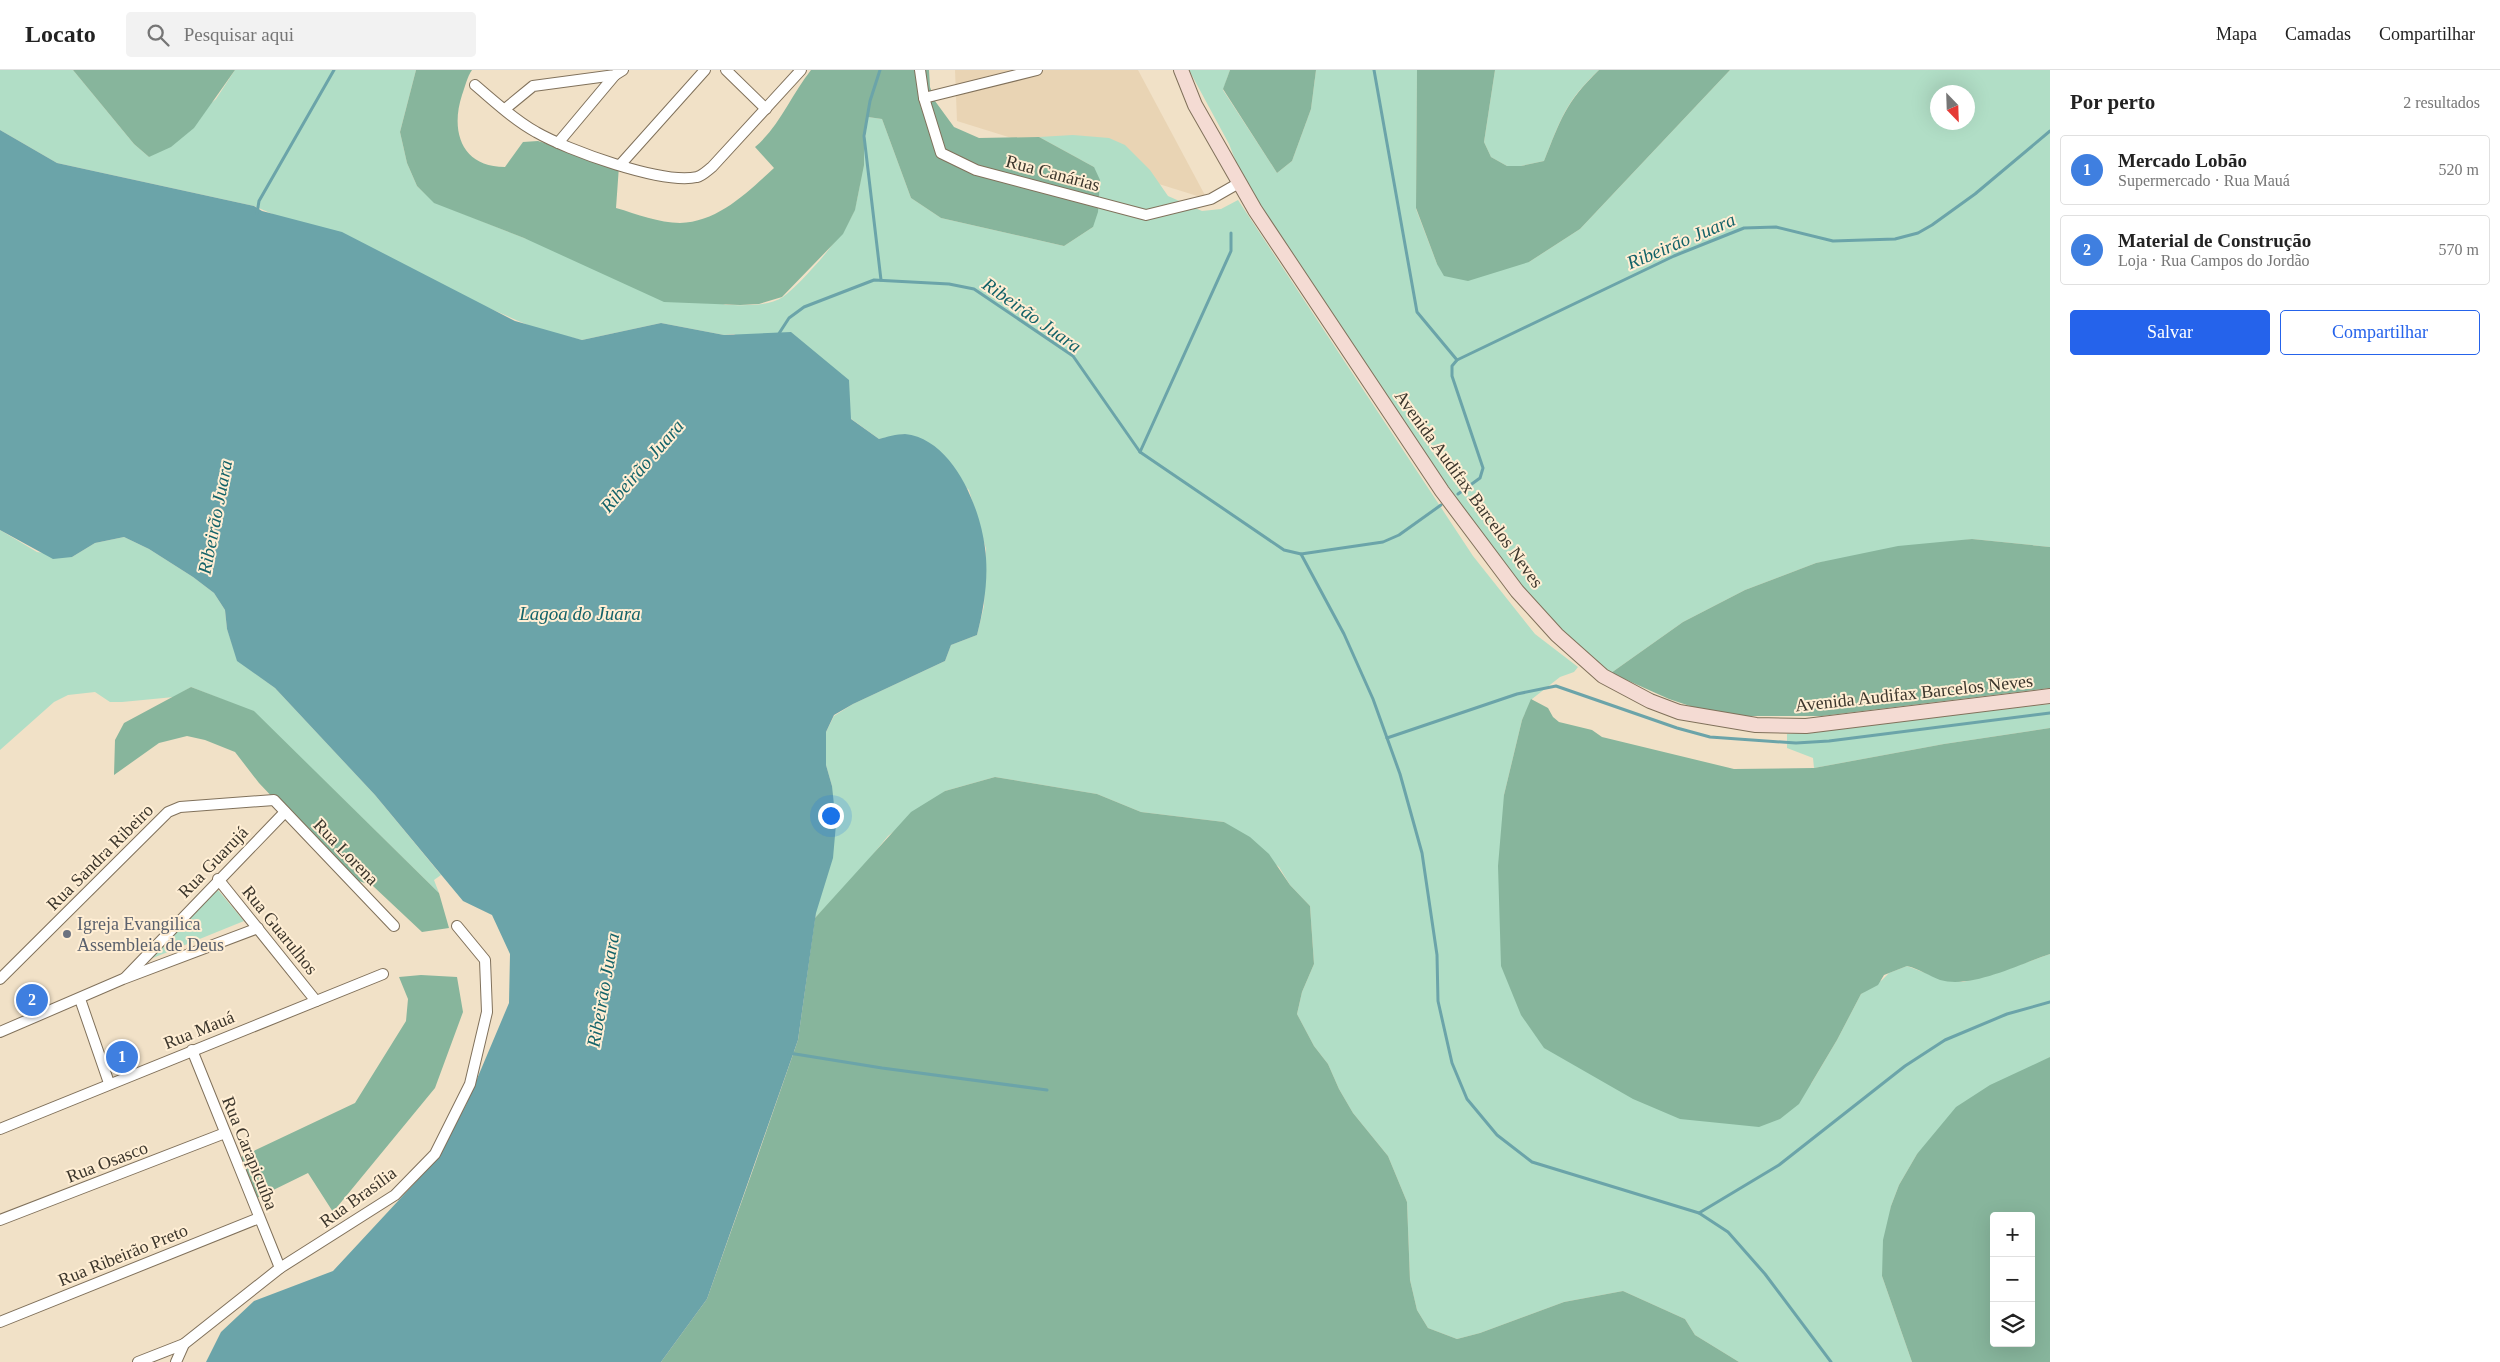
<!DOCTYPE html>
<html lang="pt">
<meta charset="utf-8">
<style>
:root{--surface:#fff;--page:#f2f2f2;--text:#222;--muted:#767676;--line:#e0e0e0;--accent:#2563eb}
body{margin:0;font-family:"Times New Roman",serif;background:var(--page);color:var(--text)}
.controls{position:absolute;right:15px;bottom:15px;display:grid;overflow:hidden;border-radius:5px;box-shadow:0 5px 20px #0002}
.controls button{width:45px;height:45px;display:grid;place-items:center;padding:0;border:0;border-bottom:1px solid var(--line);background:var(--surface);color:var(--text);font:25px sans-serif}
.compass{position:absolute;left:1930px;top:15px;width:45px;height:45px;border-radius:50%;background:var(--surface);box-shadow:0 5px 20px #0002;rotate:157deg}
.you{position:absolute;left:830px;top:745px;width:18px;height:18px;margin:-12px;border:4px solid #fff;border-radius:50%;background:#1a73e8;box-shadow:0 0 0 8px #1a73e833}
.badge{display:grid;place-items:center;width:32px;height:32px;border-radius:50%;background:var(--accent);color:#fff;font-size:16px;font-weight:700}
.pin{position:absolute;translate:-50% -50%;border:2px solid #fff;box-shadow:0 1px 5px #0006}
.list{margin:0;padding:0;list-style:none}
h2{display:flex;justify-content:space-between;align-items:center;height:65px;margin:0;padding:0 20px;font-size:21px}
h2 small{font-size:16px;font-weight:400;color:var(--muted)}
.list li{display:grid;grid-template-columns:32px 1fr auto;gap:15px;align-items:center;box-sizing:border-box;height:70px;margin:0 10px 10px;padding:0 10px;border:1px solid var(--line);border-radius:5px}
.list b{display:block;font-size:19px;white-space:nowrap}
.list p{margin:0;font-size:16px;white-space:nowrap;color:var(--muted)}
.list em{font-size:16px;font-style:normal;color:var(--muted)}
.actions{display:flex;gap:10px;padding:15px 20px}
.actions a{flex:1;padding:11px 0;border:1px solid var(--accent);border-radius:5px;text-align:center;font-size:18px;color:var(--accent)}
.actions .main{background:var(--accent);color:#fff}
.icon{flex:none;width:28px;height:28px;fill:none;stroke:currentColor;stroke-width:2;stroke-linecap:round;stroke-linejoin:round}
.map{position:relative;flex:none;width:2050px;height:1292px;overflow:hidden}
header{display:flex;align-items:center;gap:30px;box-sizing:border-box;height:70px;padding:0 25px;background:var(--surface);border-bottom:1px solid var(--line)}
header strong{font-size:24px}
nav{display:flex;gap:28px;margin-inline-start:auto;font-size:18px}
.search{width:350px;height:45px;background:var(--page);display:flex;align-items:center;gap:12px;box-sizing:border-box;padding:0 18px;border-radius:5px;color:var(--muted);font-size:19px}
main{display:flex}
aside{flex:1;background:var(--surface)}
.map>svg:first-child{display:block}
</style>
<header>
<strong>Locato</strong>
<div class="search"><svg class="icon" aria-label="search" viewBox="0 0 24 24"><circle cx="10" cy="10" r="6"/><path d="M15 15l6 6"/></svg>Pesquisar aqui</div>
<nav><a>Mapa</a><a>Camadas</a><a>Compartilhar</a></nav>
</header>
<main>
<div class="map">
<svg width="2050" height="1292" viewBox="0 0 2050 1292">
<rect width="100%" height="100%" fill="#f1e1c7"/>
<polygon fill="#e9d4b4" points="955,0 1138,0 1207,129 957,51"/>
<g fill="#b1dec6" fill-rule="evenodd">
<path d="M0 0H73L134 74 149 87 216 29 235 0H416L400 62 407 93 417 116 434 132 524 168 726 235C743 235 768 237 783 227 801 214 849 160 855 138 863 108 863 78 868 47L882 49 911 128 941 148 1064 176 1093 157 1094 97 1039 67 1073 65 1109 68 1125 75 1150 100 1168 126 1202 141 1221 139 1238 130 1473 486 1535 564 1578 597 1574 602 1560 607 1532 629 1522 650 1504 725 1811 1014 1837 970 1861 924 1882 910 1889 903 1907 896 1931 905 1963 912 1994 904 2050 884V987L1917 1084 1899 1115 1891 1136 1882 1206 1912 1292H1739L1695 1265 1685 1249 1623 1221 1564 1232 1480 1263 1457 1269 1428 1258 1417 1240 1410 1210 1407 1132 1388 1086 1353 1043 1339 1019 1328 994 1314 976 1297 944 1302 922 1314 894 1310 836 1290 815 1279 797 1224 752 1141 742 1097 724 995 707 945 721 888 766 853 809 815 848 832 716 826 695V662L834 646 853 634 945 591 951 575 977 565 984 536 986 479 969 420 905 364 879 369 734 264 724 265 661 253 582 270 537 259 254 136 57 93 0 60Z"/>
<path d="M1189 0H1230L1223 20 1277 103 1292 91 1311 39 1316 0H1417L1416 139 1437 194 1529 192 1580 159 1730 0H2050V477L1972 469 1816 493 1745 520 1683 552 1611 603 1545 554 1485 477 1281 166 1255 140 1229 74ZM1938 22H1968V52H1938Z"/>
<path d="M1495 0H1599C1565 32 1561 49 1544 91L1521 96H1507L1491 87 1484 72Z"/>
<polygon points="0,460 37,482 72,487 95,473 124,467 149,479 193,507 214,523 225,540 227,559 238,591 275,618 375,725 441,805 434,810 439,823 254,642 191,617 174,627 122,632 110,632 95,622 68,625 54,632 0,680"/>
<polygon points="2050,634 2050,658 1944,674 1814,698 1813,688 1787,678 1787,664"/>
<polygon points="218,820 244,851 138,894"/>
</g>
<g fill="#87b59c" fill-rule="evenodd">
<polygon points="73,0 235,0 194,58 171,77 149,87 134,74"/>
<path d="M416 0H472C467 7 465 17 462 25 450 62 462 97 505 97L523 72 538 71 619 96 616 138C637 144 659 153 680 153 718 152 748 122 774 98L755 77C780 56 791 25 811 0H929L930 17 935 31 954 57 979 68 1039 67 1094 97 1100 110 1098 142 1093 157 1064 176 941 148 911 128 882 49 868 47 864 72V95L855 140 843 164 782 227 759 234 740 235 664 232 524 168 434 133 417 116 407 93 400 62Z"/>
<polygon points="1230,0 1316,0 1311,39 1292,91 1277,103 1223,19"/>
<path d="M1417 0H1495L1484 72 1491 87 1507 96H1521L1544 91C1561 49 1565 33 1599 0H1730L1580 159 1529 192 1468 211 1444 206 1437 194 1416 138Z"/>
<polygon points="1972,469 2050,477 2050,618 1822,646 1720,646 1669,629 1611,603 1683,552 1745,520 1816,493 1898,476"/>
<polygon points="191,617 254,641 439,823 449,858 422,862 373,816 348,807 259,713 235,682 205,670 187,666 159,673 114,705 115,670 124,653"/>
<path d="M1531 629 1548 638 1553 647 1559 652 1592 660 1602 667 1734 699 1814 698 1944 674 2050 658V884C2019 894 1972 919 1940 910 1929 906 1920 899 1907 896L1884 905 1878 915 1861 924 1837 970 1799 1034 1780 1049 1759 1057 1680 1049 1633 1029 1544 978 1521 945 1501 896 1498 796 1504 725 1522 650Z"/>
<polygon points="995,707 1097,724 1141,742 1224,752 1250,767 1269,784 1290,815 1310,836 1314,894 1302,922 1297,944 1314,976 1328,994 1339,1019 1353,1043 1388,1086 1407,1132 1410,1210 1417,1240 1428,1258 1457,1269 1480,1263 1564,1232 1623,1221 1685,1249 1695,1265 1739,1292 661,1292 707,1229 755,1094 798,970 815,848 911,742 945,721"/>
<polygon points="421,905 457,907 463,942 435,1018 333,1142 308,1103 257,1128 241,1087 355,1033 406,951 408,929 399,907"/>
<path d="M2050 987V1292H1912L1882 1206 1883 1170 1891 1136 1899 1115 1917 1084 1956 1037 1990 1015ZM1994 1146H2031V1273H1994Z"/>
</g>
<path fill="#6ba4a9" d="M0 60 57 93 254 136 262 141 342 162 515 251 582 270 661 253 724 265 791 262 849 310 851 349 879 369C886 367 897 364 905 364 953 369 980 437 985 478 989 507 984 538 977 565L951 575 945 591 853 634 834 645 826 662V695L832 716 836 754 833 788 816 843 798 970 707 1229 661 1292H206L221 1262 254 1231 333 1201 437 1089 466 1035 509 933 510 884 492 845 463 831 375 725 275 618 237 591 227 559 225 540 214 523 193 507 149 479 124 467 95 473 72 487 53 489 0 460Z"/>
<g fill="none" stroke-linecap="round" stroke-linejoin="round">
<g stroke="#6ba4a9" stroke-width="3">
<polyline points="880,0 870,31 864,66 881,210"/>
<polyline points="1374,0 1417,242 1457,290"/>
<polyline points="257,143 259,131 334,0"/>
<polyline points="778,265 789,248 804,237 874,210 949,214 974,219 1073,286 1140,382 1284,480 1301,484 1383,472 1399,465 1441,435"/>
<polyline points="1140,382 1231,181 1231,163"/>
<polyline points="1458,424 1480,408 1483,398 1452,306 1452,296 1457,290 1674,186 1744,158 1776,157 1833,171 1895,169 1918,163 1932,155 1975,124 2050,61"/>
<polyline points="1301,484 1344,564 1373,629 1400,704 1422,783 1437,885 1438,931 1452,993 1467,1029 1497,1065 1532,1092 1699,1143 1728,1162 1765,1204 1831,1292"/>
<polyline points="1387,668 1517,624 1556,616 1677,658 1710,667 1796,673 1829,671 2050,643"/>
<polyline points="789,983 882,998 1047,1020"/>
<polyline points="1699,1143 1779,1095 1905,996 1945,970 2007,944 2050,932"/>
</g>
<g stroke="#80715b" stroke-width="12">
<g id="street">
<polyline points="726,0 766,39"/>
<polyline points="920,0 924,28 941,83 976,100 1146,145 1211,129 1239,113"/>
<path d="M475 15C494 31 514 50 536 62 567 80 663 115 697 107 702 106 708 100 712 97L801 0"/>
<polyline points="924,28 1037,0"/>
<polyline points="505,39 533,16 615,5 623,0"/>
<polyline points="558,73 615,5"/>
<polyline points="620,95 705,0"/>
<polyline points="218,809 316,931"/>
<polyline points="126,907 285,742"/>
<polyline points="0,909 168,742 180,737 274,730 394,856"/>
<polyline points="80,929 109,1013"/>
<polyline points="0,962 123,909 258,858"/>
<polyline points="192,980 280,1198"/>
<polyline points="0,1059 383,904"/>
<polyline points="0,1150 225,1063"/>
<polyline points="0,1252 259,1148"/>
<polyline points="138,1292 184,1274"/>
<polyline points="176,1292 184,1274 280,1198 395,1125 435,1084 470,1014 487,942 485,890 457,856"/>
</g>
</g>
<g stroke="#80715b" stroke-width="16">
<polyline id="secondary" points="1181,0 1195,35 1255,140 1442,421 1517,521 1557,565 1603,606 1650,631 1679,642 1756,655 1806,656 2050,626"/>
</g>
<use href="#street" stroke="#fff" stroke-width="10"/>
<use href="#secondary" stroke="#f4dbd3" stroke-width="14"/>
</g>
<circle fill="#6b7280" stroke="#ffeed4" stroke-width="2" cx="67" cy="864" r="5"/>
<g text-anchor="middle" dominant-baseline="central" stroke-width="4" stroke-linejoin="round" paint-order="stroke">
<g font-size="18" fill="#3c362c" stroke="#ffeed4">
<text transform="translate(1053 103) rotate(15)">Rua Canárias</text>
<text transform="translate(1469 419) rotate(54)">Avenida Audifax Barcelos Neves</text>
<text transform="translate(1914 623) rotate(-6)">Avenida Audifax Barcelos Neves</text>
<text transform="translate(346 782) rotate(46)">Rua Lorena</text>
<text transform="translate(100 787) rotate(-45)">Rua Sandra Ribeiro</text>
<text transform="translate(213 792) rotate(-46)">Rua Guarujá</text>
<text transform="translate(280 860) rotate(51)">Rua Guarulhos</text>
<text transform="translate(199 960) rotate(-22)">Rua Mauá</text>
<text transform="translate(250 1083) rotate(68)">Rua Carapicuíba</text>
<text transform="translate(107 1092) rotate(-21)">Rua Osasco</text>
<text transform="translate(358 1127) rotate(-36)">Rua Brasília</text>
<text transform="translate(123 1185) rotate(-22)">Rua Ribeirão Preto</text>
</g>
<g font-size="18" fill="#5b616d" stroke="#ffeed4" text-anchor="start">
<text x="77" y="854">Igreja Evangilica<tspan x="77" dy="21">Assembleia de Deus</tspan></text>
</g>
<g font-size="19" font-style="italic" fill="#146369" stroke="#ffeed4">
<text transform="translate(1681 171) rotate(-23)">Ribeirão Juara</text>
<text transform="translate(1032 245) rotate(35)">Ribeirão Juara</text>
<text transform="translate(642 396) rotate(-49)">Ribeirão Juara</text>
<text transform="translate(215 447) rotate(-79)">Ribeirão Juara</text>
<text x="580" y="543">Lagoa do Juara</text>
<text transform="translate(603 920) rotate(-80)">Ribeirão Juara</text>
</g>
</g>
</svg>
<div class="controls">
<button>+</button>
<button>−</button>
<button><svg class="icon" aria-label="layers" viewBox="0 0 24 24"><path d="M12 4l9 5-9 5-9-5zM3 14l9 5 9-5"/></svg></button>
</div>
<svg class="compass" viewBox="-18 -18 36 36"><path d="M0-13l5 13h-10z" fill="#e53935"/><path d="M0 13l5-13h-10z" fill="#767676"/></svg>
<div class="you"></div>
<div class="pin badge" style="left:122px;top:987px;background:#3f7fe0">1</div>
<div class="pin badge" style="left:32px;top:930px;background:#3f7fe0">2</div>
</div>
<aside>
<h2>Por perto<small>2 resultados</small></h2>
<ul class="list">
<li><span class="badge" style="background:#3f7fe0">1</span><div><b>Mercado Lobão</b><p>Supermercado · Rua Mauá</p></div><em>520 m</em></li>
<li><span class="badge" style="background:#3f7fe0">2</span><div><b>Material de Construção</b><p>Loja · Rua Campos do Jordão</p></div><em>570 m</em></li>
</ul>
<div class="actions"><a class="main">Salvar</a><a>Compartilhar</a></div>
</aside>
</main>
